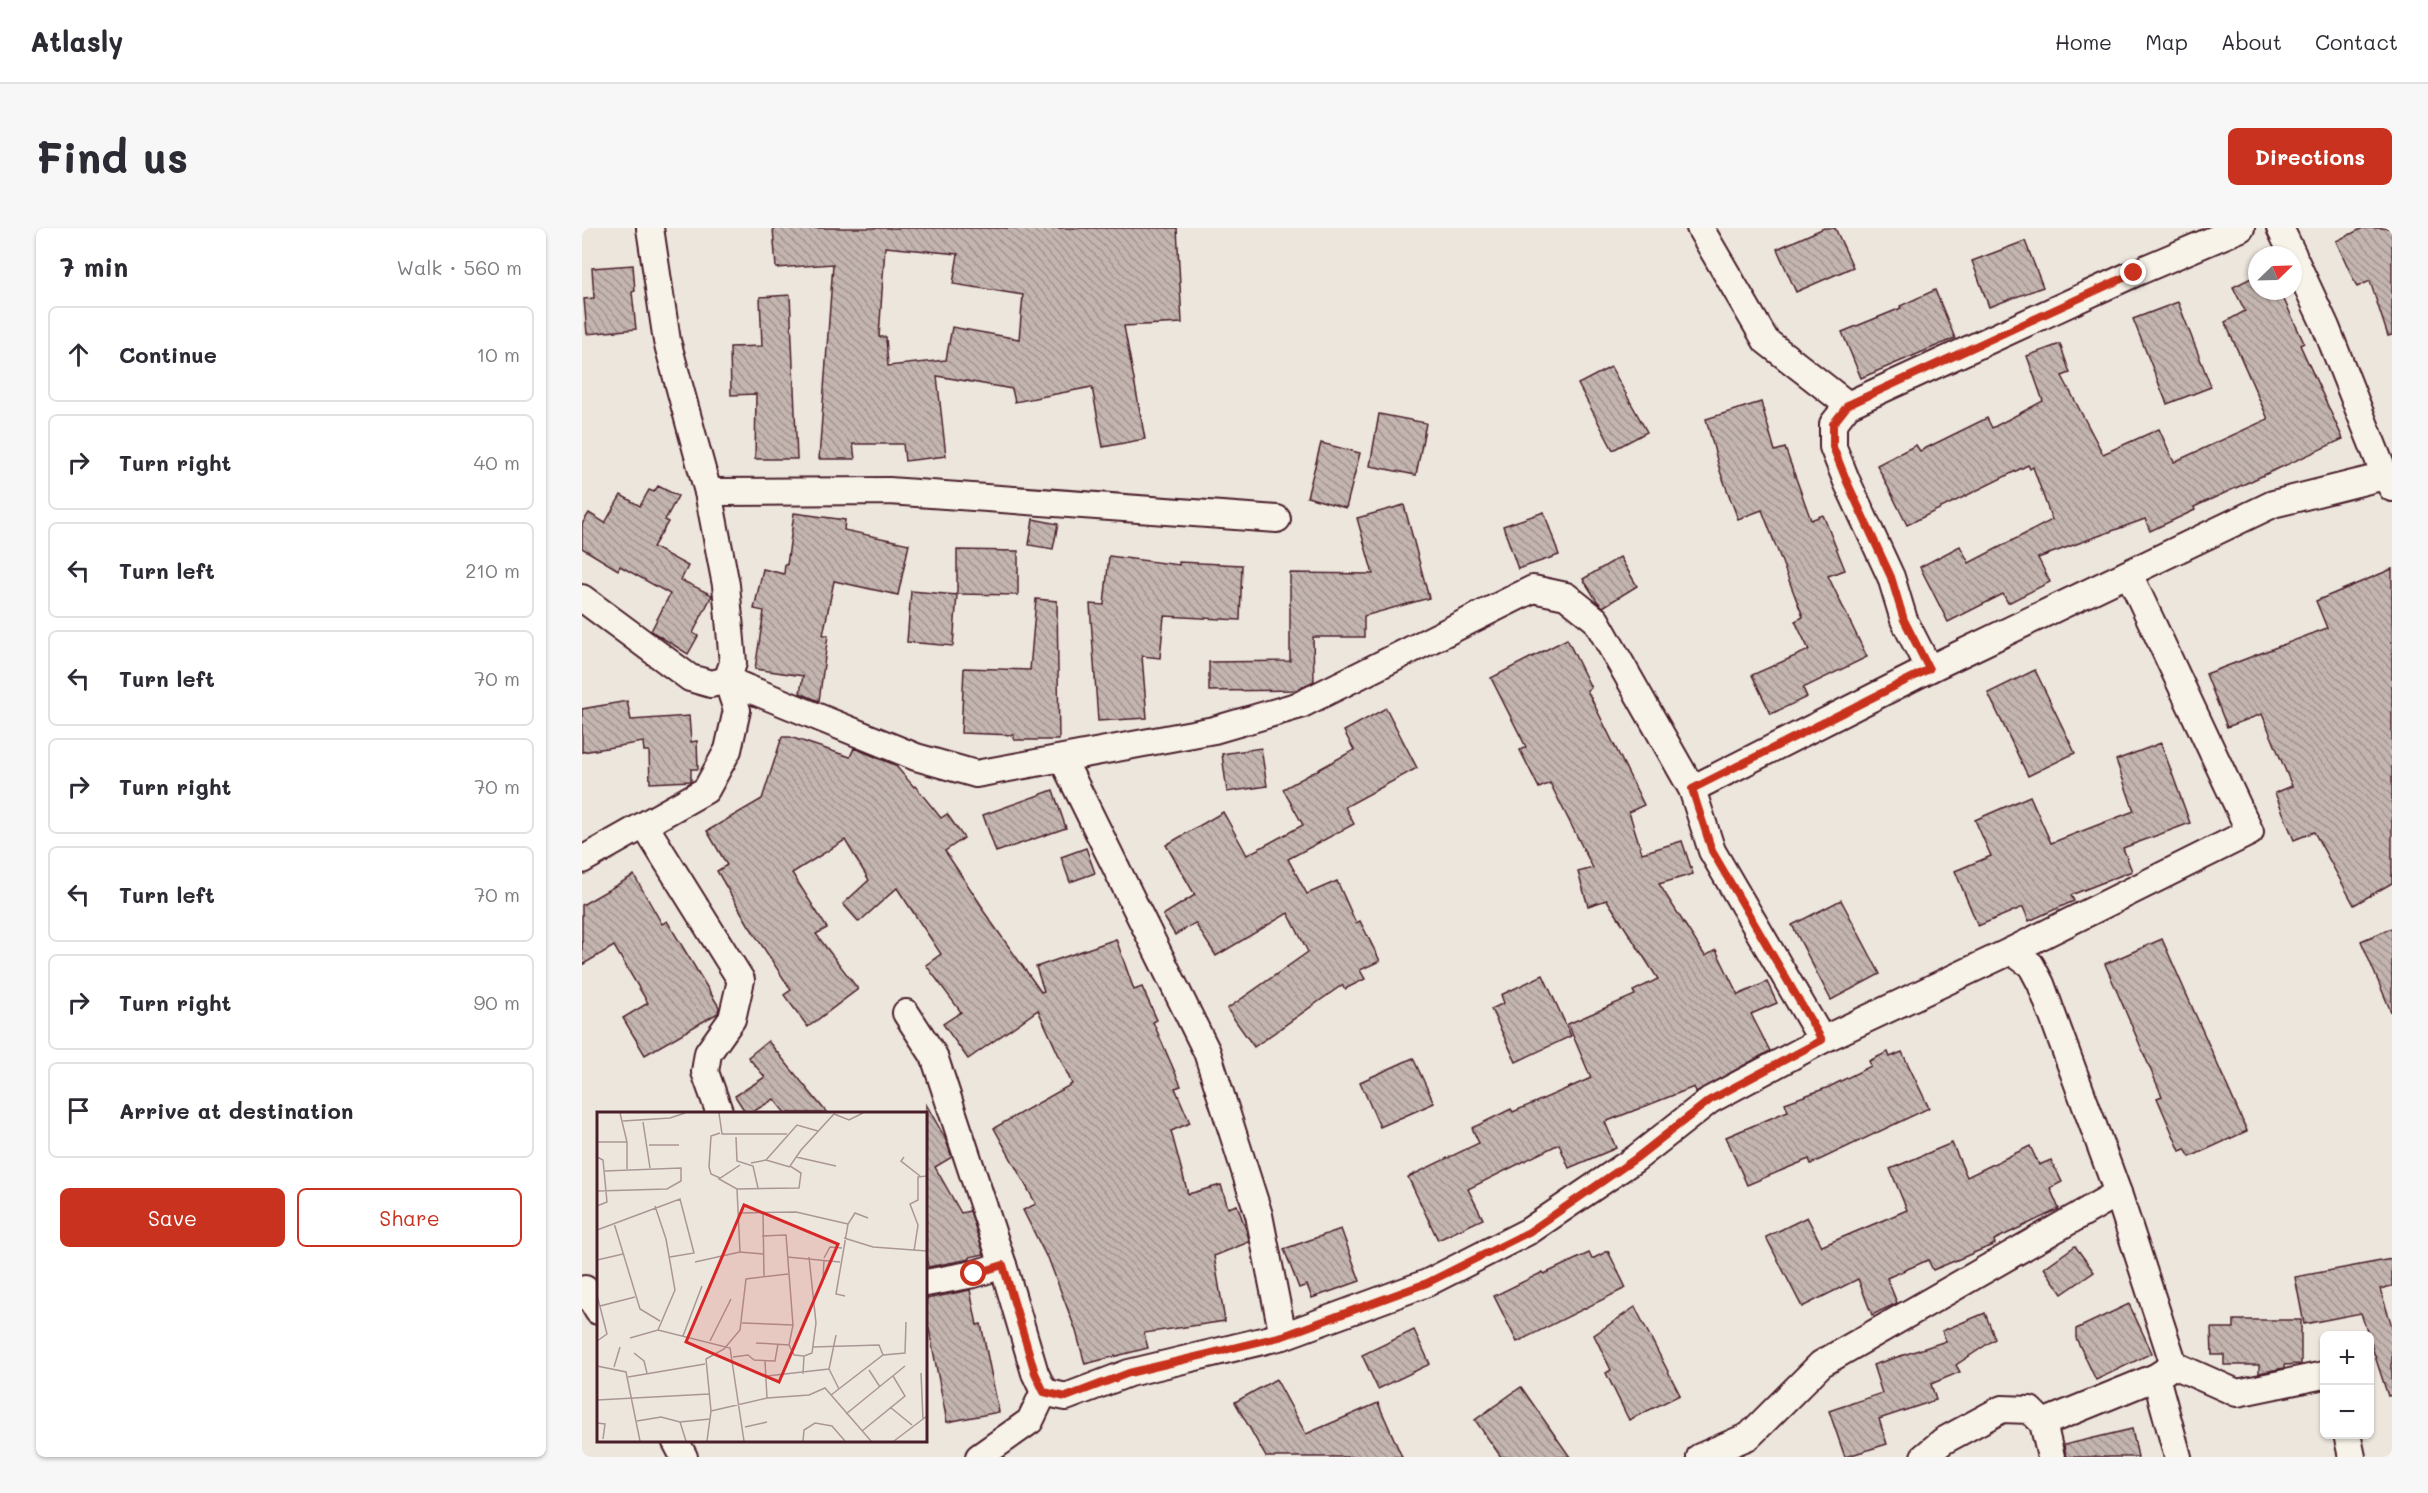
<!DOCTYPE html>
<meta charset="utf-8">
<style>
:root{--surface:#fff;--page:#f7f7f7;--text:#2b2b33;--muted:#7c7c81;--line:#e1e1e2;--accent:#c8321e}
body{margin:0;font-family:Mali,sans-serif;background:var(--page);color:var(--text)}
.controls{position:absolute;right:18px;bottom:18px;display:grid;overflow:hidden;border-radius:9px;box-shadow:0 2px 4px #0004}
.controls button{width:54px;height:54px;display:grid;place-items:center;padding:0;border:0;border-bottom:2px solid var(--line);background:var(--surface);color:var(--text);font:30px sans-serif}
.compass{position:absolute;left:1666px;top:18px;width:54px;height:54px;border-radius:50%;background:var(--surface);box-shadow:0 2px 4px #0004;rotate:67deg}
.stop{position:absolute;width:18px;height:18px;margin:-14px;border:4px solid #c8321e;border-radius:50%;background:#fff}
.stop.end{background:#c8321e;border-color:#fff;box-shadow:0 2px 6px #0008}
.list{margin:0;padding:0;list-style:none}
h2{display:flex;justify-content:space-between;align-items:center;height:78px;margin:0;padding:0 24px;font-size:26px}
h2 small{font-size:20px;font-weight:400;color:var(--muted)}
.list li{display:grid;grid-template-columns:39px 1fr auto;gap:18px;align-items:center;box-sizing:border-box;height:96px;margin:0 12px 12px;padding:0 12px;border:2px solid var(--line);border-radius:9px}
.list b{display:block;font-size:22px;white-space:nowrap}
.list em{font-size:20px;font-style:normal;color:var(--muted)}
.actions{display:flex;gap:12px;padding:18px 24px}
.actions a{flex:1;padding:14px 0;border:2px solid var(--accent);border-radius:9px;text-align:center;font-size:21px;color:var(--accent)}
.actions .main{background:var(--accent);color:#fff}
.icon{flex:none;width:33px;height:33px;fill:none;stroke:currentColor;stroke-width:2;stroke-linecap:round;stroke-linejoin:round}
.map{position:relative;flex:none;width:1810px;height:1229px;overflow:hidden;border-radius:9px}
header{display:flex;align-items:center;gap:36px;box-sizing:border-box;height:84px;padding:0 30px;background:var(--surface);border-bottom:2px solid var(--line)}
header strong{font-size:28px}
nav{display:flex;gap:33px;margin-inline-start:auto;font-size:21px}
.intro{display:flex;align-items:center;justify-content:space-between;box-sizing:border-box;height:144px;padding:0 36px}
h1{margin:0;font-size:42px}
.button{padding:15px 27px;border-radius:9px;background:var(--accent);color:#fff;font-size:21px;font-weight:700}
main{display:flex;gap:36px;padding:0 36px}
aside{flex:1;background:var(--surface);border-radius:9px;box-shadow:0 2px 4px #0004}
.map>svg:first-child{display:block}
</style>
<header>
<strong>Atlasly</strong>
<nav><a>Home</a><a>Map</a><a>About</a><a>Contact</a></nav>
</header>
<div class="intro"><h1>Find us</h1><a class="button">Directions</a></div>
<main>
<aside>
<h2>7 min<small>Walk · 560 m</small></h2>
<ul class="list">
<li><svg class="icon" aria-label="ahead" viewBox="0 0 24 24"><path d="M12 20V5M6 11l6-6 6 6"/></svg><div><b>Continue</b></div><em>10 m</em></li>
<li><svg class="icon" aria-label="right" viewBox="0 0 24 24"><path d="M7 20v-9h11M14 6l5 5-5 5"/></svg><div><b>Turn right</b></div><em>40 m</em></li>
<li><svg class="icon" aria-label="left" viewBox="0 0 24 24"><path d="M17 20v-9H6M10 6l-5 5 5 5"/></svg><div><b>Turn left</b></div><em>210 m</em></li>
<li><svg class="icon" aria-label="left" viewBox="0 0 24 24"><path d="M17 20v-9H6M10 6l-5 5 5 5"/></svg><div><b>Turn left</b></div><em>70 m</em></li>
<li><svg class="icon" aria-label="right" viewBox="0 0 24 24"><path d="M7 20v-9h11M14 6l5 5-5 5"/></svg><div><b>Turn right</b></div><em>70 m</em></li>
<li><svg class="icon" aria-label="left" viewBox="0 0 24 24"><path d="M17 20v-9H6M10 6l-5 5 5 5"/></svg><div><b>Turn left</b></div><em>70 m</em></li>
<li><svg class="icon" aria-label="right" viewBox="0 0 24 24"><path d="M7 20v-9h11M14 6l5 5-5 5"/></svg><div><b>Turn right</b></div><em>90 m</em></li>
<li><svg class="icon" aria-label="arrive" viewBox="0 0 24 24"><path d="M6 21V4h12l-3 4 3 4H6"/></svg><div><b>Arrive at destination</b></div></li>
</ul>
<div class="actions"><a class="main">Save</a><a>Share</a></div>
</aside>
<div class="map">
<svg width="1810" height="1229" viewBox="0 0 1810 1229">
<defs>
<pattern id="building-back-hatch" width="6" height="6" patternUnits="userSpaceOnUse" patternTransform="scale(1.5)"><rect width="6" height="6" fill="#c4b5b0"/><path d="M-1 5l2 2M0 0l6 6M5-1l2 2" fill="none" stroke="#a1938f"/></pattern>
</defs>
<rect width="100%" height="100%" fill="#ece6dd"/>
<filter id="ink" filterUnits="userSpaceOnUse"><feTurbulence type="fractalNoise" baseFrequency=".0167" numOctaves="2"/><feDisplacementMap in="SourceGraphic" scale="12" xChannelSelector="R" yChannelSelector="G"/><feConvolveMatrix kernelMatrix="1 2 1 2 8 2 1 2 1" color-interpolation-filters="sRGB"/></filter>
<g filter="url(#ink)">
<g fill="url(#building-back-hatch)" stroke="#4a1f2b" stroke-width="1.5" fill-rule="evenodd">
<path d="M191 0H595L600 95 542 98 563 211 521 219 510 159 433 174 430 161 355 148 364 228 323 233 321 216H271L273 231H237L251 36 194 40ZM303 19 376 26 371 56 441 67 437 111 370 99 364 132 306 138 304 109H297Z"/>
<polygon points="1242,0 1253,0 1271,39 1214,64 1195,21"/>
<polygon points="1781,0 1810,0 1810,107 1806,108 1788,53 1775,59 1754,13"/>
<polygon points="1443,13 1461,59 1407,79 1390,33"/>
<polygon points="51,37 53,63 50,64 54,101 5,106 2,71 12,70 10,40"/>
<polygon points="1675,47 1675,63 1698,63 1722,115 1718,117 1761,211 1612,279 1613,282 1568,303 1563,291 1456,330 1468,354 1426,375 1421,366 1366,394 1338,339 1378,318 1387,335 1470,292 1451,239 1448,241 1446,237 1325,297 1295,237 1334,217 1338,223 1405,190 1410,200 1461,173 1445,128 1478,116 1488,145 1480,148 1521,226 1577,201 1592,234 1686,191 1643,94 1663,83 1651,59"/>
<polygon points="1353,62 1373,110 1279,150 1260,104 1319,80 1318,78"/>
<polygon points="208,67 215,231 173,231 174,166 149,167 148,119 180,118 178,69"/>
<polygon points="1596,74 1629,159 1585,176 1551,91"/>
<polygon points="1029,139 1065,204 1031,222 996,156"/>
<polygon points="1179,174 1193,223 1203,220 1229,292 1241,287 1263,342 1246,348 1285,429 1221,460 1225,469 1189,486 1170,447 1227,422 1213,393 1221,389 1180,282 1156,291 1138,243 1124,191"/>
<polygon points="797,186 844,195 834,247 788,238"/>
<polygon points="739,215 778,225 764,280 725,269"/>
<polygon points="76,258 96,268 83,292 86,294 71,319 106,338 99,352 130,367 111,405 116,408 106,426 69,403 88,366 38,338 36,342 0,320 0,296 7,285 23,295 39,267 58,278 67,262 72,264"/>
<polygon points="822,277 847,370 782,388 782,409 731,409 732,453 714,462 627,463 627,434 708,433 708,345 791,346 775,290"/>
<polygon points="962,284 977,327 936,341 921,298"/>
<polygon points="212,285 263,292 262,302 327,316 316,367 252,353 241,407 246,407 237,473 218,465 221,448 173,441 182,383 172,381 181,341 202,346 203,336 205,337"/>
<polygon points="451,291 476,296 471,321 447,317"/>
<polygon points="375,322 436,323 436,367 375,366"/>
<polygon points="527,328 597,337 597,334 660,337 658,392 582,388 578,430 560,428 565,490 516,493 508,376 522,377"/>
<polygon points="1038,329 1055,358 1021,379 1015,373 1001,351"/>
<polygon points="1810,341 1810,655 1772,677 1732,604 1712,612 1693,565 1710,558 1680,486 1645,499 1624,446 1745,400 1734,373"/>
<polygon points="329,363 375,367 371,418 325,414"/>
<polygon points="454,371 475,373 477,512 432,512 432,507 379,505 382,440 448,442"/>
<polygon points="985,411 1009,460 1005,462 1062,577 1047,584 1060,625 1100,613 1111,646 1077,656 1123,728 1134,722 1156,767 1185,754 1195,775 1169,786 1188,823 1114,864 1112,859 1023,894 1034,920 987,940 977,916 886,961 901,991 856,1012 826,949 897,915 890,900 929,881 931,884 1009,850 986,796 1053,767 1051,763 1076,751 1025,672 1006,678 996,644 1011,640 968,555 957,560 938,522 944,519 909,450"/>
<polygon points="1453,442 1493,525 1446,548 1406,465"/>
<polygon points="45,473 49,492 107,488 109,514 115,513 116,541 109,541 109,553 68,555 67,523 62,523 61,514 0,524 0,481"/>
<polygon points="804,480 835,540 763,579 772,596 706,631 725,666 755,653 774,695 778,693 798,733 778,742 783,751 763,761 760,757 672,819 645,781 726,724 706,685 634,728 613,695 593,707 581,687 613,667 584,617 641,584 665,627 721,597 701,561 772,522 762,503"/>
<polygon points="200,509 208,509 268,529 272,520 313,537 332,559 333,558 359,590 365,586 382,610 363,623 401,680 400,681 459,764 462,763 454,739 534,711 552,762 560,759 575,792 571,794 599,858 593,860 608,895 589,903 606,966 639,957 646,980 655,977 666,1007 667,1014 632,1028 643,1093 562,1105 566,1120 503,1136 494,1103 465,1027 464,1028 441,982 454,976 412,900 490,856 456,782 386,831 361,796 379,784 344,737 359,726 315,660 277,694 261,676 287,652 263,612 210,645 245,700 234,706 276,761 226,799 202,767 209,762 166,696 135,643 145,637 125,603 180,571"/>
<polygon points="1579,515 1608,595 1541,620 1550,643 1489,667 1492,673 1447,693 1441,679 1396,698 1373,643 1409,628 1393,592 1448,568 1469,615 1552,583 1534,532"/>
<polygon points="679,520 685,558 645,564 640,526"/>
<polygon points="471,562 484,600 414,624 401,587"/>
<polygon points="504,620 513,645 488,654 479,629"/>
<polygon points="52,647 80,696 85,693 137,779 136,785 63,827 41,790 66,775 32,718 0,737 0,677"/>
<polygon points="1259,672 1298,746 1249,772 1210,697"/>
<polygon points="1810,700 1810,786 1779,713"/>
<polygon points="1580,711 1665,903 1608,929 1603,921 1598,923 1575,870 1580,868 1523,736"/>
<polygon points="961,747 989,808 934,834 909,781 922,775 919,767"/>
<polygon points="186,813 245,885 203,885 192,871 169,885 164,885 153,868 183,849 166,829"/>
<polygon points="1306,824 1308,829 1320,824 1347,880 1229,936 1227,931 1165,957 1144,909 1206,883 1203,875 1247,859 1289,838 1287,833"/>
<polygon points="831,830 852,875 798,899 778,854"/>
<polygon points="344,876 363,910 370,929 353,939 379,985 388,983 402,1026 388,1029 388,1031 346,1039 344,1027"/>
<polygon points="1370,915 1385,949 1448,918 1457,937 1469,932 1480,954 1468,960 1477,981 1412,1012 1413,1016 1351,1042 1346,1032 1305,1050 1315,1075 1290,1087 1276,1051 1220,1079 1184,1009 1225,989 1240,1018 1325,982 1308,941"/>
<polygon points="759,1001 778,1053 730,1070 725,1057 717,1060 702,1021"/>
<polygon points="1493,1018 1512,1044 1480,1066 1462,1040"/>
<polygon points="1026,1023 1044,1060 935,1114 912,1068 961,1044 962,1046 1007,1025 1010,1031"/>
<polygon points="1810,1031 1810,1058 1798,1061 1810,1098 1810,1167 1806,1168 1779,1085 1722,1096 1713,1049"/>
<polygon points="388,1062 395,1097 399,1096 417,1184 365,1194 347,1101 344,1102 344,1071"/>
<polygon points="1547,1076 1570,1125 1514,1152 1494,1110 1494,1101"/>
<polygon points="1053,1079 1098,1167 1047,1192 1024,1145 1029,1142 1012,1107"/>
<polygon points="1403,1085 1413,1111 1374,1137 1378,1144 1349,1156 1354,1172 1297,1191 1305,1216 1263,1229 1247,1183 1300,1165 1291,1137 1364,1113 1360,1103"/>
<polygon points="1652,1092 1719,1092 1719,1136 1702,1137 1702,1140 1677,1145 1677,1137 1642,1137 1642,1127 1630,1127 1629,1100 1652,1100"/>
<polygon points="832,1102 848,1136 796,1161 780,1127"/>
<polygon points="694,1151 724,1206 796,1175 820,1229 684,1229 653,1174"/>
<polygon points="939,1159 988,1229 919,1229 893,1192"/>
<polygon points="1550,1201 1556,1229 1484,1229 1482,1217"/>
</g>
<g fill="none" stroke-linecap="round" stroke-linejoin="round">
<g stroke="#4a1f2b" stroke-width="30">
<g id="minor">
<polyline points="1118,0 1184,113 1266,177"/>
<polyline points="1698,0 1711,27"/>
<polyline points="1711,28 1744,99 1803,248 1810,260"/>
<polyline points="126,264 307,263 695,291"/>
<polyline points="0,370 108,450 129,456 145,452 334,529 394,546 632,502 718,477 951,361 984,368 1014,392 1110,561 1130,623 1240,812"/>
<polyline points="1347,441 1322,392 1309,349 1265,254 1251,219 1251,196 1266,177 1553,45 1659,0"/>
<polyline points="481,532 625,824 677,987 701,1108"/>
<polyline points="1110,561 1347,441 1691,276 1803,248"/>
<polyline points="63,598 159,752 150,791 126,825 123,844 138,886"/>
<polyline points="0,632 124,562 146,522 155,482 145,452 151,435 144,357 126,264 85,113 68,0"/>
<polyline points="1429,723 1449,737 1459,756 1536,965 1592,1137 1574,1149 1461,1195"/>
<polyline points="324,785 352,828 421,1037 453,1145 462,1164 484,1169 547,1145 701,1108 845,1055 947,1003 1053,931 1128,872 1240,812 1429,723 1668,604 1547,346"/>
<polyline points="344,1055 392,1046 421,1037"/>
<polyline points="3,1061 16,1083"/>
<polyline points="1592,1137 1655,1165 1742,1147"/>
<polyline points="1574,1149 1596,1229"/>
<polyline points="1765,1206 1770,1229"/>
<polyline points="93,1212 102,1229"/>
<polyline points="397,1229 448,1193 462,1164"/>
<polyline points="1118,1229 1167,1208 1239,1136 1536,965"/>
<polyline points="1342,1229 1361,1213 1420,1181 1448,1182 1461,1195 1469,1229"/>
</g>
</g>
<use href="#minor" stroke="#f7f3e8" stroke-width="26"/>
</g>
</g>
<g fill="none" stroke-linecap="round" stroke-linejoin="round" filter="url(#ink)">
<polyline stroke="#c8321e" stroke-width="8" points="392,1046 421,1037 453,1145 462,1164 484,1169 547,1145 701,1108 845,1055 947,1004 1053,931 1128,872 1240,812 1130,623 1110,561 1347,441 1322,392 1309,349 1265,254 1251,219 1251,196 1266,177 1552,45"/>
</g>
<g transform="translate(15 884)">
<rect width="330" height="330" fill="#ece6dd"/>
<path fill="none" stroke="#ab9696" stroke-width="1.5" d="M23 1 30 30V57M122 1 125 22H190M26 9 73 6 88 1M46 10 53 56M139 25 140 49 156 54 161 76M0 30H30M52 33H82M0 45 6 48 10 90 0 94M199 45 239 54M307 45 304 49 323 64M169 48 200 13 221 19M154 51 169 48 193 55M123 66 114 62 112 55 114 24 123 21M140 77 122 67 143 53M0 79 70 77 84 69V56L8 59M58 94 69 127 78 178 61 218M143 101 199 100 251 112M166 101 167 164M17 111 43 197 63 209M0 118 83 87 97 141 73 145M247 126 276 135 330 139M317 139 321 113 313 92 321 88V65L330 64M166 142 143 140 140 77 202 76 204 61 193 54 204 38 237 2 252 8 266 1M190 145 243 150M227 146 233 135 245 136M0 148 26 142M98 150 143 140M226 168 227 148M0 183 10 222 0 229M248 184 239 182 251 112 258 101 271 106M3 194 38 185M145 211 196 213M86 224 105 174M33 226 61 218 133 236 147 329M113 229 134 187M159 231 192 233 196 213 189 123 165 124M192 233 197 243 207 244M216 235 282 233 286 243M37 241 47 249 50 261M136 245 151 243 157 248 178 249 181 232M168 249 170 286M0 254 29 260 43 329M17 255 23 235M232 257 239 223M232 257 242 277M272 258 283 275M324 261 326 307M206 262 207 244 215 241 219 211 212 145M170 264 232 257M31 265 108 252M234 283 286 243 308 241 309 210M0 288 112 282M293 295 315 313M114 299 170 286 212 283 228 276 274 329M249 302 308 254M40 309 64 305 83 310 113 307M83 310 89 329M0 311 8 312 6 327M148 315 170 310M265 319 308 284 296 264M110 329 114 299 109 247 127 237 143 218 149 167 191 162M206 329 207 318 218 311 235 314 248 329M297 329 330 304"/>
<path fill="#d62828" fill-opacity="0.15" stroke="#d62828" stroke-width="3" d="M147 93 241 132 182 270 89 230Z"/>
<rect width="330" height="330" fill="none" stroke="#4a1f2b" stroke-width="3"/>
</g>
</svg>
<div class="controls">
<button>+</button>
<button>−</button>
</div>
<svg class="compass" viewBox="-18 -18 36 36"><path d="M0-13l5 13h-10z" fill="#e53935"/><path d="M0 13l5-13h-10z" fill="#7c7c81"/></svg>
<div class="stop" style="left:392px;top:1046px"></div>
<div class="stop end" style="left:1552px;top:45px"></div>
</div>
</main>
